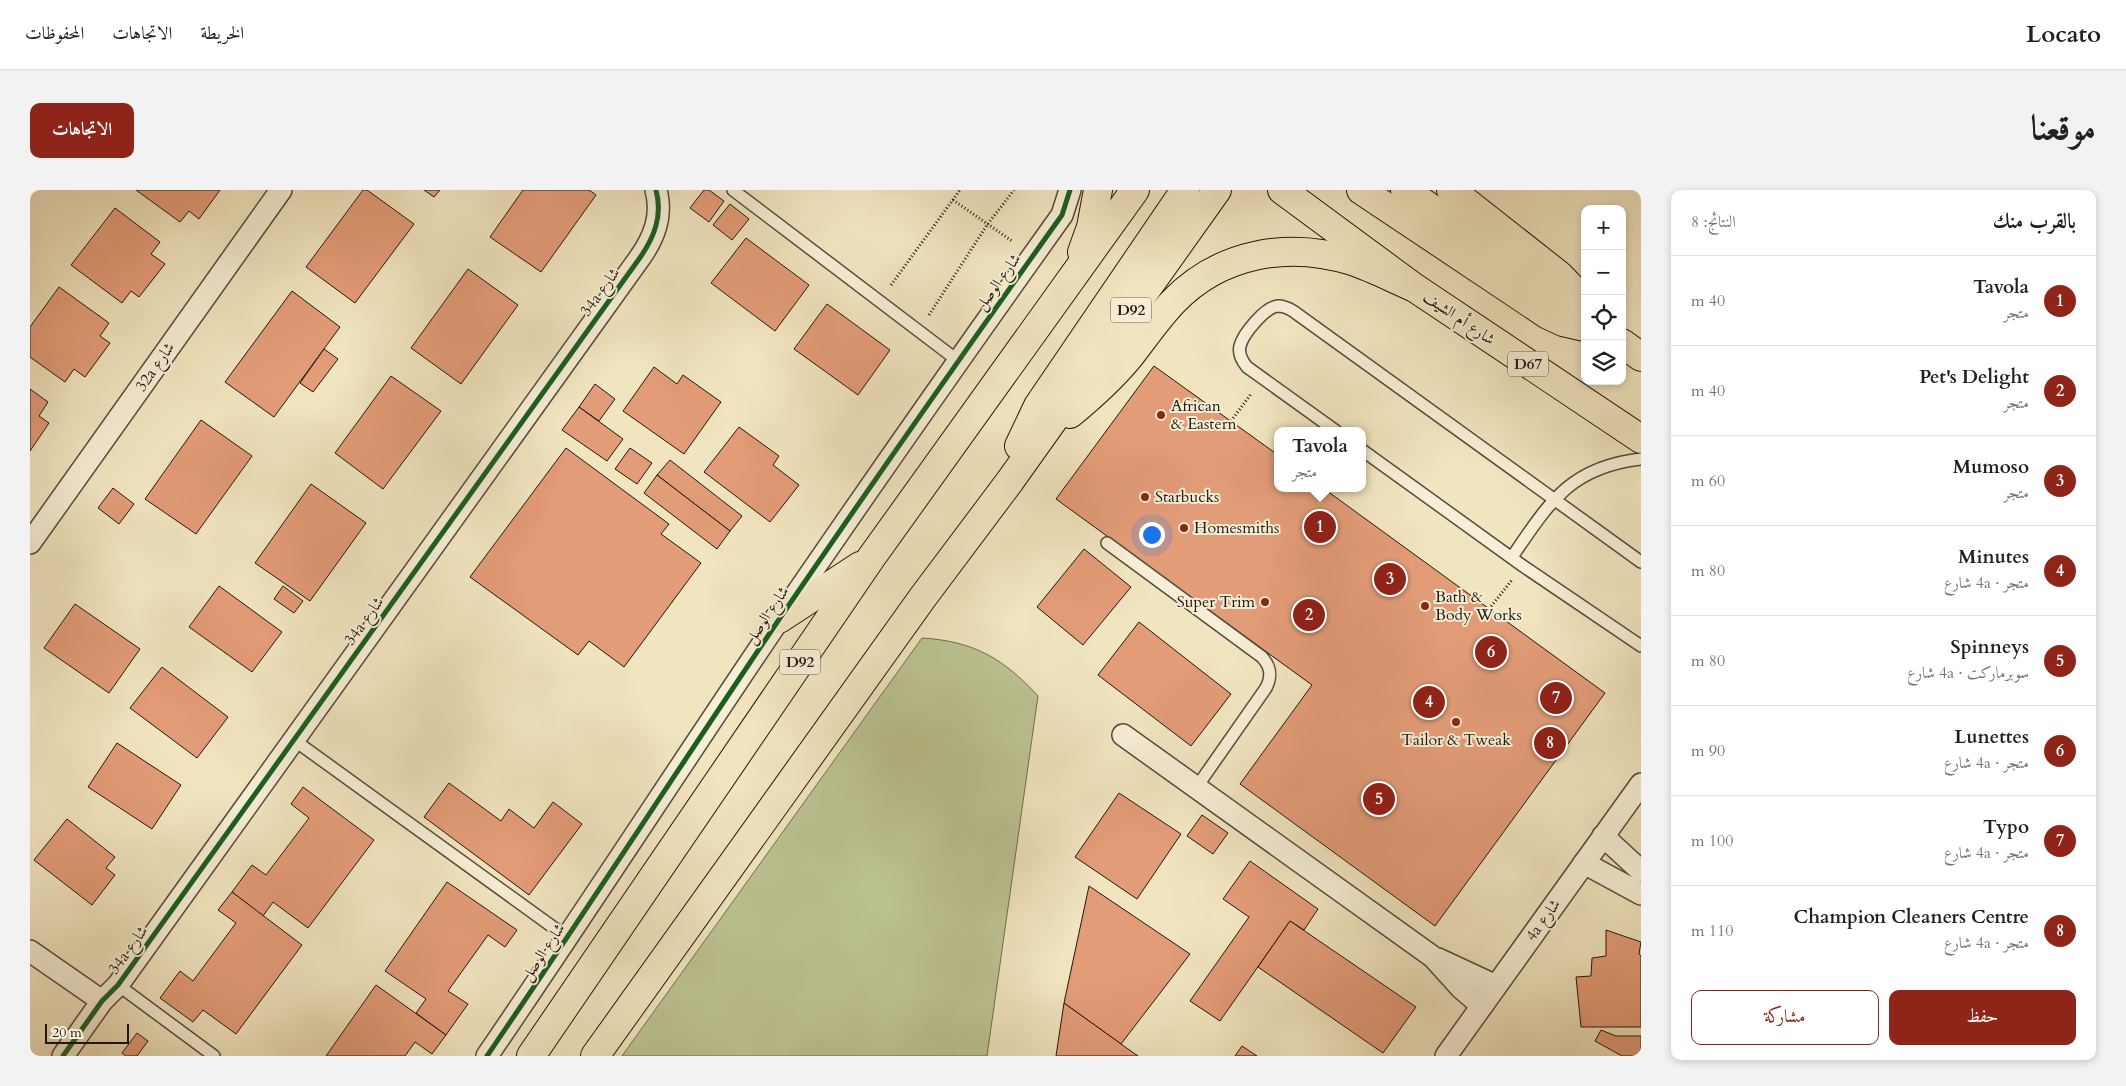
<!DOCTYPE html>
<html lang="ar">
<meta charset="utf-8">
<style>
:root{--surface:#fff;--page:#f2f2f2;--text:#202124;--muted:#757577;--line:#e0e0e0;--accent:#8f2418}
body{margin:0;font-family:Cardo,Amiri,serif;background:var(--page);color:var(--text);direction:rtl}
.controls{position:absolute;right:15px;top:15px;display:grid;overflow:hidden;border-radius:10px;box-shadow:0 2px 8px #0003}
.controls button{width:45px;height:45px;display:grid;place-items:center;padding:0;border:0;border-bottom:1px solid var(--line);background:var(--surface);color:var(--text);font:25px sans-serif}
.scale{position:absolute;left:15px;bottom:12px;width:84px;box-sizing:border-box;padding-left:5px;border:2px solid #22160e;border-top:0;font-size:14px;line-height:18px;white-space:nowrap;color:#22160e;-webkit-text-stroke:4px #f6eed6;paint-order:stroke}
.you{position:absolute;left:1121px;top:344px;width:18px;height:18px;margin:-12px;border:4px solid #fff;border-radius:50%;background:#1a73e8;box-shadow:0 0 0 8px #1a73e833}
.badge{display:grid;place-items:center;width:32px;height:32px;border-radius:50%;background:var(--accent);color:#fff;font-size:16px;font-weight:700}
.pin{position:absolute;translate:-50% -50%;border:2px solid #fff;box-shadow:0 1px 5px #0006}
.popup{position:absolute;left:1244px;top:237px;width:92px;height:65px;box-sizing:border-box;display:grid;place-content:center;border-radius:10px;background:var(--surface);filter:drop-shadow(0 1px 4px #0005);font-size:16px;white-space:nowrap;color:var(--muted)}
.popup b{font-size:19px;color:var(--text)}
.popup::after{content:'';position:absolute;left:50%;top:100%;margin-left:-10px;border:10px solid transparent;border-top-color:var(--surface)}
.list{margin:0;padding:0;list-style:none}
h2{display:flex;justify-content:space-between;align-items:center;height:65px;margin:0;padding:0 20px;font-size:21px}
h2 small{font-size:16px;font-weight:400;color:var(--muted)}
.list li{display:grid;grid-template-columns:32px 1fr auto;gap:15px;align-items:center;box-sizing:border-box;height:90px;padding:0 20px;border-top:1px solid var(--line)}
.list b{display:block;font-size:19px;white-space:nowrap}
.list p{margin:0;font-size:16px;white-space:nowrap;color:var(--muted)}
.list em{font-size:16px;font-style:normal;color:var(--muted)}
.actions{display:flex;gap:10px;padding:15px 20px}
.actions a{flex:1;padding:11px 0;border:1px solid var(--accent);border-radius:10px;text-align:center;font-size:18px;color:var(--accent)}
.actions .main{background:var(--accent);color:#fff}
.icon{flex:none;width:28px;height:28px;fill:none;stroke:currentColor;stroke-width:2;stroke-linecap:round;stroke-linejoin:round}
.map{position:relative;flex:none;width:1611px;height:866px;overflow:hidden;direction:ltr;border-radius:10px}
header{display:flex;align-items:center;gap:30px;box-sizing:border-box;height:70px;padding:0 25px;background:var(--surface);border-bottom:1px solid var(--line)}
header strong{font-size:24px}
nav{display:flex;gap:28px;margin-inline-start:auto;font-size:18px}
.intro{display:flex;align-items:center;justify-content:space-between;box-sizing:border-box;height:120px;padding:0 30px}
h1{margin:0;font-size:35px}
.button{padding:12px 22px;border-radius:10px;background:var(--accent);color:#fff;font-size:18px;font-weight:700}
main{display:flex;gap:30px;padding:0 30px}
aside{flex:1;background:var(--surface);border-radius:10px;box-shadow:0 2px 8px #0003}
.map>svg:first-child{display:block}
</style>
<header>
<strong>Locato</strong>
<nav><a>الخريطة</a><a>الاتجاهات</a><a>المحفوظات</a></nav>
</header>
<div class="intro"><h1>موقعنا</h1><a class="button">الاتجاهات</a></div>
<main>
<aside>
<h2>بالقرب منك<small>النتائج: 8</small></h2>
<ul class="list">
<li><span class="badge">1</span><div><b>Tavola</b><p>متجر</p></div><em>40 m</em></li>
<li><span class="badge">2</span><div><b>Pet's Delight</b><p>متجر</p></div><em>40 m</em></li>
<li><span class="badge">3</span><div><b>Mumoso</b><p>متجر</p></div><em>60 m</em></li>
<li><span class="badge">4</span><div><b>Minutes</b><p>متجر · 4a شارع</p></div><em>80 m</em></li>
<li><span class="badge">5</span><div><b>Spinneys</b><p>سوبرماركت · 4a شارع</p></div><em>80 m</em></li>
<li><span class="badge">6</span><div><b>Lunettes</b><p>متجر · 4a شارع</p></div><em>90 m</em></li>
<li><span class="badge">7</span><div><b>Typo</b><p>متجر · 4a شارع</p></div><em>100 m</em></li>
<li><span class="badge">8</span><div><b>Champion Cleaners Centre</b><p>متجر · 4a شارع</p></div><em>110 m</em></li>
</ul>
<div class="actions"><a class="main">حفظ</a><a>مشاركة</a></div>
</aside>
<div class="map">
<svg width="1611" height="866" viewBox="0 0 1611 866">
<rect width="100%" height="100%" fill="#f1e5c0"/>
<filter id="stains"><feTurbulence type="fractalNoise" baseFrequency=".004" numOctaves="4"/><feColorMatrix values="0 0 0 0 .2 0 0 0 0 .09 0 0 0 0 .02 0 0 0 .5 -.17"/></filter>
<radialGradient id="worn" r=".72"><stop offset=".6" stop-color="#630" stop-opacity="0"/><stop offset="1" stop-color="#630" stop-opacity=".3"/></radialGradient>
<path fill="#bcc491" stroke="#6f6d50" d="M892 448C944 451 974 469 1008 506L957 866H592Z"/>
<g fill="#e39c78" stroke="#22160e">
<polygon points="106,0 190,0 169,29 159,21 150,32"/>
<polygon points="333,0 337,0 384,34 325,113 276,77"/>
<polygon points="394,0 410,0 404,7"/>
<polygon points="493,0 559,0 566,5 511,82 460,47"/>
<polygon points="674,0 679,0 694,11 679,32 660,18"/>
<polygon points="700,14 719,29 702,50 683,35"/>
<polygon points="85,18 130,52 121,64 135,74 109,107 101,101 92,113 41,75"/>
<polygon points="716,48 779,95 745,141 681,93"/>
<polygon points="438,79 488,115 431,194 381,158"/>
<polygon points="29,97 79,133 70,146 80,153 55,187 44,179 35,192 0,167 0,137"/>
<polygon points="262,101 310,137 244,227 195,192"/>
<polygon points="797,114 860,160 828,205 764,159"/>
<polygon points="294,159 308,169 283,202 270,193"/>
<polygon points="1124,176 1248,265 1248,298 1293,298 1575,503 1405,736 1210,594 1282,495 1026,309"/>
<polygon points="624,177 647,194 653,185 691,212 654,264 593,221"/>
<polygon points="361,186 411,221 353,299 305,263"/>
<polygon points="565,194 585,209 569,231 549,217"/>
<polygon points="0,199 18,212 9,226 19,233 0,261"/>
<polygon points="549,217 593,249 577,271 532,240"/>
<polygon points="171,230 222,266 166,344 115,309"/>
<polygon points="709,237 749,266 743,275 769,295 740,332 674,282"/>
<polygon points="536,258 639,334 631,344 671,373 594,477 559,451 548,465 440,387"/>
<polygon points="600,258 622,273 607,294 585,279"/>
<polygon points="640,270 712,326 700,341 627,285"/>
<polygon points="627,285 700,341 687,359 614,303"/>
<polygon points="281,294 336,333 280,411 225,373"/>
<polygon points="83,298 104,314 89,334 68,318"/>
<polygon points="1054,359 1101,397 1053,455 1007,417"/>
<polygon points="189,396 252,442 222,482 159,437"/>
<polygon points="253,396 273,411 264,423 244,409"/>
<polygon points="45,414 110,459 79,503 14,458"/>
<polygon points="1109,432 1201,504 1161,556 1068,485"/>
<polygon points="132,477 198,527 167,568 100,518"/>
<polygon points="87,553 151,595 122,639 58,597"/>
<polygon points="419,593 471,631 479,619 504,638 523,612 552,634 499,705 394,627"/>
<polygon points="273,597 344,650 278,738 243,712 233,726 202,702 222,675 236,685 279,628 261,614"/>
<polygon points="1089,603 1151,644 1107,709 1045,667"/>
<polygon points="1172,625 1198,643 1183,664 1157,646"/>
<polygon points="37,629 85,667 76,678 85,685 62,715 4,670"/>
<polygon points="1220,671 1288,719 1274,740 1260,731 1190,831 1160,811 1219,727 1193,709"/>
<polygon points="417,692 487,740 475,757 458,745 418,801 438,814 416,845 386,823 396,809 355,781"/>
<polygon points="1059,696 1160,764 1091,854 1034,813"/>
<polygon points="202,702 272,755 206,844 173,820 163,832 130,808 150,781 163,791 206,733 188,720"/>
<polygon points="1260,731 1386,817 1353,863 1228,777"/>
<polygon points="1576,740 1611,752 1609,764 1611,766 1611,837 1551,837 1546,787 1561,786 1562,768 1576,766"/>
<polygon points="346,795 416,845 402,864 385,852 375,866 296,866"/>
<polygon points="1034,813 1091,854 1108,866 1026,866"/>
<polygon points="1571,840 1586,846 1611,846 1611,866 1592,866 1565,851"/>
<polygon points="107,843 118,851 107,866 96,866 92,863"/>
<polygon points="1212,856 1227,866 1205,866"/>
</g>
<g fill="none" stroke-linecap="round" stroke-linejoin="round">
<g stroke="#564a3a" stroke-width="14">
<g id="service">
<polyline points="703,0 927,170"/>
<path d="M1306 241 1217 177C1212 171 1208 164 1210 156 1213 144 1235 117 1248 116 1253 116 1258 118 1263 121L1611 372"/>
<polyline points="1332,260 1493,376 1611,456"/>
<path d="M1077 353 1232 467C1241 477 1242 486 1236 498L1166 598"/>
<path d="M1482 367C1519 313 1540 277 1611 269"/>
<polyline points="264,550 538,748"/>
<polyline points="88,795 184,866"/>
</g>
</g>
<g stroke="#564a3a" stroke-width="24">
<g id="minor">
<polyline points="0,353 251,0"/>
<polyline points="1093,545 1403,767 1431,798 1452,816"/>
<polyline points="1573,646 1611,681"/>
<polyline points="1554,673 1611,704"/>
<polyline points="0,761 72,811"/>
<polyline points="1408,769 1466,796"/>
<path d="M33 866 72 811 88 795 609 69C624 48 633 26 626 0"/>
<path d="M457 866C556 721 652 573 750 428 843 292 937 158 1032 25L1040 0"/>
<polyline points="1416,866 1611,594"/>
</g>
</g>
<g stroke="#22160e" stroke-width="30">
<g id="primary">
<polyline points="1252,0 1385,98 1611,249"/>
<polyline points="1331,0 1518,125 1533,132 1555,137"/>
<polyline points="1375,0 1555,126"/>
<polyline points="1421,0 1529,85 1554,111"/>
<polyline points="1052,62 1061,37 1068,0"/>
<polyline points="1592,153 1611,167"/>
<path d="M1040 224C1062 206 1082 188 1100 166 1114 148 1127 129 1143 112 1190 63 1258 51 1322 71 1343 78 1364 89 1385 98"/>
<polyline points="989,256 1008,216 1155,0"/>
<polyline points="749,429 830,376"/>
<polyline points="501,866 841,368 1105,0"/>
<polyline points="565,866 893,407 980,291 1187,0"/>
</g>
</g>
<g stroke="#22160e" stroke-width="3" stroke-dasharray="1 2.5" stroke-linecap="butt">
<polyline points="923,10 982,51"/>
<polyline points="861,95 930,0"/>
<polyline points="899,125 957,35 984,0"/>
<polyline points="1201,231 1221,204"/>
<polyline points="1459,419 1482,390"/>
</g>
<use href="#service" stroke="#f6eed6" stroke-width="11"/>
<use href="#minor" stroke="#f6eed6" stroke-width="21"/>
<use href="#primary" stroke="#f1e5c0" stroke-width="28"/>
<g stroke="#f6eed6" stroke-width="8">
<g id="cycleway">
<path d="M33 866 72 811 88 795 609 69C624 48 633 26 626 0"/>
<path d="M457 866C556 721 652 573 750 428 843 292 937 158 1032 25L1040 0"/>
</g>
</g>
<use href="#cycleway" stroke="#1b5e20" stroke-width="5"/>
</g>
<g fill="#8f2418" stroke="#f6eed6" stroke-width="2">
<circle cx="1131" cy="225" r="5"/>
<circle cx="1115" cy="307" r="5"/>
<circle cx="1154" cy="338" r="5"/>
<circle cx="1235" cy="412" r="5"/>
<circle cx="1395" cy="416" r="5"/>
<circle cx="1426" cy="532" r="5"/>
</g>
<g text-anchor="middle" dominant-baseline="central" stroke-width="4" stroke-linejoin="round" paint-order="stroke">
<g fill="#f6eed6" stroke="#62574a" stroke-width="1">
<rect x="1081" y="107.5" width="40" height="25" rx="4"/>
<rect x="1478" y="161.5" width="40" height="25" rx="4"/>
<rect x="750" y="459.5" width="40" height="25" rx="4"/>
</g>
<g font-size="15" font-weight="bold" fill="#22160e">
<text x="1101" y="120">D92</text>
<text x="1498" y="174">D67</text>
<text x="770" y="472">D92</text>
</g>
<g font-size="16" fill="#22160e" stroke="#f6eed6">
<text transform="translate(968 92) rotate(-54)">شارع الوصل</text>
<text transform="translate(570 102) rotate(-54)">34a شارع</text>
<text transform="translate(1429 128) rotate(34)">شارع أم الشيف</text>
<text transform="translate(125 177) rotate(-55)">32a شارع</text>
<text transform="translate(737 425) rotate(-56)">شارع الوصل</text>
<text transform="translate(334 431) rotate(-54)">34a شارع</text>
<text transform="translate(1513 730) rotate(-54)">4a شارع</text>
<text transform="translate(98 760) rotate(-54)">34a شارع</text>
<text transform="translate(513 762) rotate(-56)">شارع الوصل</text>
</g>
<g font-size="16" fill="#22160e" stroke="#f6eed6" text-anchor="start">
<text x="1141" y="216">African<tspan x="1141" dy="18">&amp; Eastern</tspan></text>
<text x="1125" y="307">Starbucks</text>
<text x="1164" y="338">Homesmiths</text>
<text x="1405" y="407">Bath &amp;<tspan x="1405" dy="18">Body Works</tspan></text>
<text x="1225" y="412" text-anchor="end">Super Trim</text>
<text x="1426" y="550" text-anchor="middle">Tailor &amp; Tweak</text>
</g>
</g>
<rect width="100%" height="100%" filter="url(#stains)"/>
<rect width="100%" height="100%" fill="url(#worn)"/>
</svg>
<div class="controls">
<button>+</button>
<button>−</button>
<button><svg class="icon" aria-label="locate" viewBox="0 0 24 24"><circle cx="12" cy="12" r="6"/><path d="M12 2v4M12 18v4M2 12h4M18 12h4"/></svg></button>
<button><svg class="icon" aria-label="layers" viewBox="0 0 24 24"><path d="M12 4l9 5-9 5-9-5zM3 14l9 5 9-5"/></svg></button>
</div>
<div class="scale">20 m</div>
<div class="you"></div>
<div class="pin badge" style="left:1290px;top:337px">1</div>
<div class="popup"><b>Tavola</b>متجر</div>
<div class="pin badge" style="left:1279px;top:425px">2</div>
<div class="pin badge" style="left:1360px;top:389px">3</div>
<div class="pin badge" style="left:1399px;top:512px">4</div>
<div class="pin badge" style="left:1349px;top:609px">5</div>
<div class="pin badge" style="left:1461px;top:462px">6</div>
<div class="pin badge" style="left:1526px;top:508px">7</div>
<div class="pin badge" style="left:1520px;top:553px">8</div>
</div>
</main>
